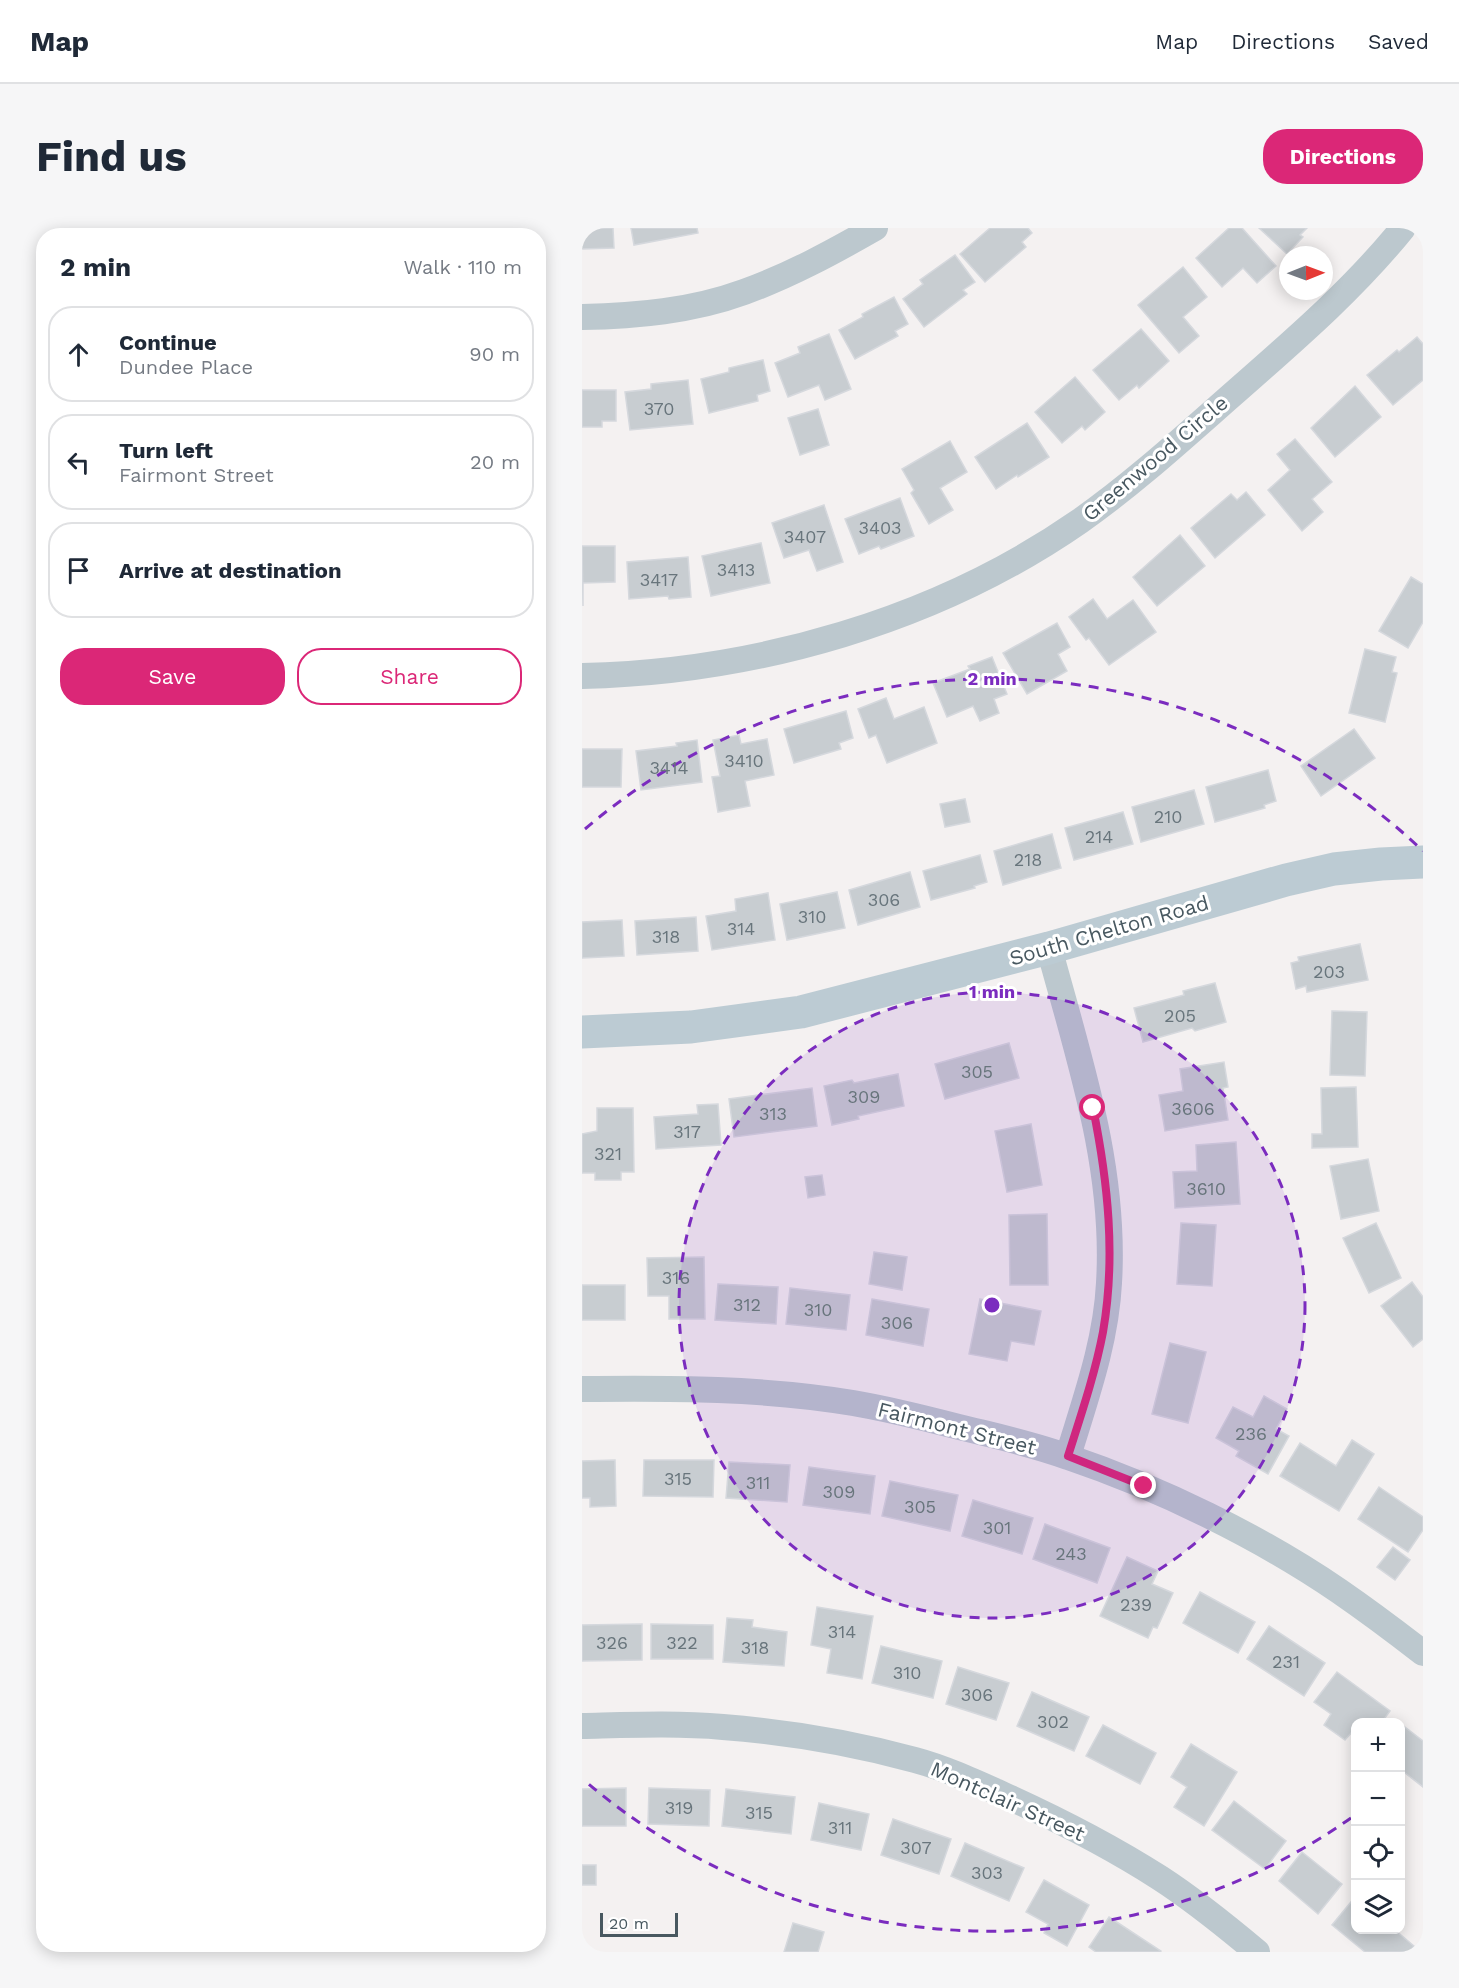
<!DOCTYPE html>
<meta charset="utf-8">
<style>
:root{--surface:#fff;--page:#f6f6f7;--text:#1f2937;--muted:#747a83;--line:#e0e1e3;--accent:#db2777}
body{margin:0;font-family:"Work Sans",sans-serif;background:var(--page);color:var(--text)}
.controls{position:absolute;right:18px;bottom:18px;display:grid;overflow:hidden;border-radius:12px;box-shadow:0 3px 15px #0003}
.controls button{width:54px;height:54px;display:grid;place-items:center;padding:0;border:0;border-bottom:2px solid var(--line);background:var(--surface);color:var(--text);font:30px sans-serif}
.compass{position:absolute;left:697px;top:18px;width:54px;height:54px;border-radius:50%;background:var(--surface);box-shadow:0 3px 15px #0003;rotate:89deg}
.scale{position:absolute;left:18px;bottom:15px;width:78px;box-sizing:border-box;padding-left:6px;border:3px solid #485860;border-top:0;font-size:16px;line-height:21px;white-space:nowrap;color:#485860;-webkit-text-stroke:4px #fff;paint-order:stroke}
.stop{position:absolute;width:18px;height:18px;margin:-14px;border:4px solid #db2777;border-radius:50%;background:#fff}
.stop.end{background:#db2777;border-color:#fff;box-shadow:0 2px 6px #0008}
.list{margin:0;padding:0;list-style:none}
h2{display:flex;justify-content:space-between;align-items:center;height:78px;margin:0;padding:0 24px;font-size:26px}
h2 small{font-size:20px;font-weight:400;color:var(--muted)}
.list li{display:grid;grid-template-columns:39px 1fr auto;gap:18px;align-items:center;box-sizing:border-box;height:96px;margin:0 12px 12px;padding:0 12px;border:2px solid var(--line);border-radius:24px}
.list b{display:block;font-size:22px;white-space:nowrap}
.list p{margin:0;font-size:20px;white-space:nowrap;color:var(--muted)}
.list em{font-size:20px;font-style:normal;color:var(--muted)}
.actions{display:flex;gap:12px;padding:18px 24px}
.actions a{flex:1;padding:14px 0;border:2px solid var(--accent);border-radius:24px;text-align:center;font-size:21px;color:var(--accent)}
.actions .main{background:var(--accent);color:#fff}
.icon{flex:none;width:33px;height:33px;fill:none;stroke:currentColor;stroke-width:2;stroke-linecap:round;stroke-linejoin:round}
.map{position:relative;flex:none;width:841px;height:1724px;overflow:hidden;border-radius:24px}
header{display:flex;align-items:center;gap:36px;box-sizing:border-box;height:84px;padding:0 30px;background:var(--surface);border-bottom:2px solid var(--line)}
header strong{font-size:28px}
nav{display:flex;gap:33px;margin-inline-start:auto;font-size:21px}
.intro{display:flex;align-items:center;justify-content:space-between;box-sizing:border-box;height:144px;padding:0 36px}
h1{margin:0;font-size:42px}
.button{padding:15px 27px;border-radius:24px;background:var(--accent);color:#fff;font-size:21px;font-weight:700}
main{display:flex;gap:36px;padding:0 36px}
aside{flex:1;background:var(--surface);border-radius:24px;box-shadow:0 3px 15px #0003}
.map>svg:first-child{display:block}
</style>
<header>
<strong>Map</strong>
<nav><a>Map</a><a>Directions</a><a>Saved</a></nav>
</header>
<div class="intro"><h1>Find us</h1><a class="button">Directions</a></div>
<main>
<aside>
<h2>2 min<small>Walk · 110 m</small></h2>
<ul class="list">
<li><svg class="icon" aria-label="ahead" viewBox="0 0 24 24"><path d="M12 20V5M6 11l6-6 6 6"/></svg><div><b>Continue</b><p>Dundee Place</p></div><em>90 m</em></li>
<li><svg class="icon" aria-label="left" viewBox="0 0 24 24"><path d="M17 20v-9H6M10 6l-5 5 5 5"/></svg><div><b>Turn left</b><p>Fairmont Street</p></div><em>20 m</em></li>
<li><svg class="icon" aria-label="arrive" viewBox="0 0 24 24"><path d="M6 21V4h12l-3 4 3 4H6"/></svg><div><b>Arrive at destination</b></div></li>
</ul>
<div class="actions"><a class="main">Save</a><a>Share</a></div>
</aside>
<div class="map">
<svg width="841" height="1724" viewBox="0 0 841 1724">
<rect width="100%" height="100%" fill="#f4f1f1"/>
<g fill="#c8cdd1" stroke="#d5d8dd" stroke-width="1.5">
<polygon points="0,0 31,0 32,20 0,21"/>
<polygon points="49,0 115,0 116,5 52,17"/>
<polygon points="408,0 446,0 450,5 440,14 444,19 403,54 378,26"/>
<polygon points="647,0 660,0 694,38 675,55 661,40 640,59 614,30"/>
<polygon points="677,0 725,0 718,7 721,9 705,26"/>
<polygon points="373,27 393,54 381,62 385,66 342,99 321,71 341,56 338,52"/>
<polygon points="601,39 625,69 601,89 617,108 597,125 556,77"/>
<polygon points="312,69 326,96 313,103 316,108 273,131 257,102 281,89 280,86"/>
<polygon points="559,101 587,133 557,160 555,157 537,172 511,142"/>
<polygon points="247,106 269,161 243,172 237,157 206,169 193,135 218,125 216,119"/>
<polygon points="835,109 841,116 841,152 811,177 785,147 815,122 817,124"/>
<polygon points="181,132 188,163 175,167 176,173 127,185 119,151 147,144 147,140"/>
<polygon points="493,149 523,184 503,202 500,198 480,215 453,184"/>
<polygon points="106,152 111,196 48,202 43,164 69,161 69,156"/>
<polygon points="773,158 799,189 753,229 729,200"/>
<polygon points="0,162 34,162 34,193 20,193 20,199 0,199"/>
<polygon points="236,181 247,217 218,227 206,190"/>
<polygon points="445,195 467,229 436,249 435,247 414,261 393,229"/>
<polygon points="713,211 750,254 730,271 741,284 720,303 686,262 708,242 695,226"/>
<polygon points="368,213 385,244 358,260 371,282 347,296 329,265 332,262 320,241"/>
<polygon points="664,264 683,287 633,330 609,300 649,266 655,272"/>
<polygon points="318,270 332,308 299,321 297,318 277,326 263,291"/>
<polygon points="242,277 261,334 235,343 227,322 202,330 190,295"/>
<polygon points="598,307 623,338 575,378 551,349"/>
<polygon points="179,315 188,355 129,368 120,328"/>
<polygon points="0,318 33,318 33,354 1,355 1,378"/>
<polygon points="106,329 109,369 87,371 86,368 47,371 45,334"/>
<polygon points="829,349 841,356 841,394 826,420 797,403"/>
<polygon points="511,371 525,391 551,372 574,404 527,437 507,410 504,412 487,389"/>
<polygon points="475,395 488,419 476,426 485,443 445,466 421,425"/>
<polygon points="783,421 814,429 810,444 815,445 803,494 767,485"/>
<polygon points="410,429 425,466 412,471 417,485 398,493 391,478 365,489 351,455 388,441 386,438"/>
<polygon points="304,470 312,491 342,479 355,515 305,535 294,507 287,510 276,481"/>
<polygon points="264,483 271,510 257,515 259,521 212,535 202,501"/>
<polygon points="772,501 793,530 739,568 719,538"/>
<polygon points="157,507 159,516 185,511 192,547 163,553 168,578 136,584 130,549 138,548 131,512"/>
<polygon points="115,512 120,554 59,562 54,523 95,518 94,515"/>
<polygon points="0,521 40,521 39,559 0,559"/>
<polygon points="686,542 694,573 682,577 683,580 633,594 624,559"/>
<polygon points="612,562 622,596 559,614 550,579"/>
<polygon points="383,571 388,594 363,599 358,576"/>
<polygon points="541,584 551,616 492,632 483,600"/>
<polygon points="470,606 479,640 421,657 412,623"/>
<polygon points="398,627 405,654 392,658 393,660 349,672 341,643"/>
<polygon points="328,644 338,679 276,697 267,662"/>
<polygon points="255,664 263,700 205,712 198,676"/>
<polygon points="186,665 193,712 130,722 124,688 154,683 153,671"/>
<polygon points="114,689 116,723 55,727 53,693"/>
<polygon points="40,692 42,728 0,730 0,694"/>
<polygon points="778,716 786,752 725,764 724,758 714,761 709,735 717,733 716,729"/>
<polygon points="633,755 644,794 613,803 610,800 561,814 552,780 602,767 601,763"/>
<polygon points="750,783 785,784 783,848 748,847"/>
<polygon points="427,815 437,850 363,871 353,836"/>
<polygon points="642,834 646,859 641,860 646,892 583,903 577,867 601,863 598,841"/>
<polygon points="316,846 322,878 276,888 277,891 250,897 242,858 270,852 272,855"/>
<polygon points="774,859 776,919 730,920 730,906 740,906 739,860"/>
<polygon points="230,860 235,898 152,909 147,871"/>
<polygon points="136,876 139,917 74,921 72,889 116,886 115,877"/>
<polygon points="15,880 51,880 52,944 39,944 39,952 13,952 13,945 0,945 0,906 15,903"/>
<polygon points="449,896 460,957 425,964 413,903"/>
<polygon points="654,914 658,976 593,980 591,944 615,943 614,917"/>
<polygon points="786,931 797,983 759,991 748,938"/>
<polygon points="240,947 243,967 226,970 223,949"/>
<polygon points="465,986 466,1057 428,1057 427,987"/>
<polygon points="599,995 634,997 630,1058 595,1056"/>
<polygon points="794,995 819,1050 787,1065 761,1010"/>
<polygon points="292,1024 325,1029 320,1062 287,1056"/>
<polygon points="122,1029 123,1091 87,1091 87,1068 66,1068 65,1030"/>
<polygon points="830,1054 841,1069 841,1111 831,1119 799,1078"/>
<polygon points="136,1056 196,1059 194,1096 133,1092"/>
<rect x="0" y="1057" width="43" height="35"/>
<polygon points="208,1060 268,1067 264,1102 204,1096"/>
<polygon points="290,1071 347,1081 341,1118 284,1107"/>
<polygon points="398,1071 459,1083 452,1117 429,1113 425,1133 387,1126"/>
<polygon points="588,1115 624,1124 606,1195 570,1186"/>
<polygon points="682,1168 705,1181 694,1201 707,1208 686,1246 654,1228 657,1223 634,1210 651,1179 671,1189"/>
<polygon points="770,1212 792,1226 757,1283 698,1248 718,1215 754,1238"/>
<polygon points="33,1232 34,1278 8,1279 8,1270 0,1270 0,1233"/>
<polygon points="62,1232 132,1232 131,1269 61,1268"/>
<polygon points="147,1234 208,1237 205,1274 144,1270"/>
<polygon points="227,1239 293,1248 288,1286 221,1277"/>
<polygon points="308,1253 376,1267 368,1303 300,1288"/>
<polygon points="797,1259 841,1289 841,1302 826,1324 776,1291"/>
<polygon points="391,1272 451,1290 440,1326 380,1308"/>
<polygon points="463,1296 528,1320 515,1355 451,1331"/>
<polygon points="811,1319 828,1332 813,1352 795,1339"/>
<polygon points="545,1329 576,1343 570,1356 591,1365 575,1400 571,1399 566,1410 518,1388"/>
<polygon points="618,1364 673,1394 656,1425 601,1395"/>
<polygon points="235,1379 291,1388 280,1451 245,1445 249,1421 229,1417"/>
<polygon points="145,1390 171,1392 170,1399 205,1404 202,1438 141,1434"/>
<polygon points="60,1396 60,1432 0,1433 0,1397"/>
<polygon points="69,1396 131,1397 131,1431 69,1431"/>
<polygon points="687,1398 743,1435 722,1468 665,1431"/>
<polygon points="299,1418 360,1433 351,1470 290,1455"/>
<polygon points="376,1439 427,1455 414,1492 364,1476"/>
<polygon points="755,1444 808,1483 800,1494 774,1494 774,1506 770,1504 763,1512 742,1497 749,1486 732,1474"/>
<polygon points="450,1464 507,1489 492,1523 435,1498"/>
<polygon points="819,1496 841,1513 841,1559 818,1541"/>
<polygon points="521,1497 574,1525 558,1556 504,1528"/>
<polygon points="609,1516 655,1544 622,1598 592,1579 605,1559 589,1549"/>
<polygon points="44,1560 44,1598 0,1598 0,1561"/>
<polygon points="67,1560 128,1562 127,1598 66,1596"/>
<polygon points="144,1561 213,1569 209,1606 140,1598"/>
<polygon points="652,1573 704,1613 683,1641 630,1602"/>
<polygon points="237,1575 287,1586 279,1622 229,1612"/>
<polygon points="311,1591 369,1611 357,1646 299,1627"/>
<polygon points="383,1615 442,1640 427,1673 369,1648"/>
<polygon points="720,1624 760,1656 736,1686 697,1653"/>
<rect x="0" y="1637" width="14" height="20"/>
<polygon points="462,1652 507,1677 485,1718 462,1705 466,1696 444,1684"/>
<polygon points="773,1669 774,1702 813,1702 832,1718 827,1724 783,1724 750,1697"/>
<polygon points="527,1689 579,1723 578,1724 514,1724 507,1719"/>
<polygon points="211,1695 242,1704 236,1724 202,1724"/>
</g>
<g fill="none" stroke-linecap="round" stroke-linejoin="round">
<g stroke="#bcc8ce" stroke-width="26">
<path d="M0 89C54 88 110 83 162 64 207 48 251 24 293 0"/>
<path d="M0 448C174 444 354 393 498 293 552 255 601 210 651 166 710 114 771 62 821 0"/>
<path d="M467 720C497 831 534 939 527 1055 524 1115 503 1172 486 1228"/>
<path d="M0 1161C90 1160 182 1160 271 1175 307 1181 342 1190 377 1199 413 1208 451 1216 486 1229 578 1260 678 1309 757 1363 786 1383 814 1404 841 1425"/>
<path d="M0 1498C47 1497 94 1495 141 1499 205 1504 271 1515 333 1532 363 1540 393 1554 422 1567 475 1591 528 1618 578 1650 612 1672 644 1698 675 1724"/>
</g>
<polyline stroke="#bccbd3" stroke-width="33" points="0,804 109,799 219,784 467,720 704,652 752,641 799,636 841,634"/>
</g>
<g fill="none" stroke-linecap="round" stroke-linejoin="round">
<path stroke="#db2777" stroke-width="8" d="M511 880C526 954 534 1029 521 1104 513 1146 499 1187 486 1228L562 1258"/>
</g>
<circle cx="410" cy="1077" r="313" fill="#7b2cbf" fill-opacity=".12"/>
<g fill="none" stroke="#7b2cbf" stroke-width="3" stroke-dasharray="10 8">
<circle cx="410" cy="1077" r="313"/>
<path d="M769 1590A626 626 0 0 1 3 1553M3 601A626 626 0 0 1 841 623"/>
</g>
<g text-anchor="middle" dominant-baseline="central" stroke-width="6" stroke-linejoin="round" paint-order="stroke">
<g font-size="18" fill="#68757c">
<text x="77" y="180">370</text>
<text x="298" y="299">3403</text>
<text x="223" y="308">3407</text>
<text x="154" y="341">3413</text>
<text x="77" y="351">3417</text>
<text x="162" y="532">3410</text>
<text x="87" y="539">3414</text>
<text x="586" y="588">210</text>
<text x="517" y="608">214</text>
<text x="446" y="631">218</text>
<text x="302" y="671">306</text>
<text x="230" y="688">310</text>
<text x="159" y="700">314</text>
<text x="84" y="708">318</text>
<text x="747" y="743">203</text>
<text x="598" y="787">205</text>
<text x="395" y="843">305</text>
<text x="282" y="868">309</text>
<text x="611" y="880">3606</text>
<text x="191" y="885">313</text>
<text x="105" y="903">317</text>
<text x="26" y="925">321</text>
<text x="624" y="960">3610</text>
<text x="94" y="1049">316</text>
<text x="165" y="1076">312</text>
<text x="236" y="1081">310</text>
<text x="315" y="1094">306</text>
<text x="669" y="1205">236</text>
<text x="96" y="1250">315</text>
<text x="176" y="1254">311</text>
<text x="257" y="1263">309</text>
<text x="338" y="1278">305</text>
<text x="415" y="1299">301</text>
<text x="489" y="1325">243</text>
<text x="554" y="1376">239</text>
<text x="260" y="1403">314</text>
<text x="30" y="1414">326</text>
<text x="100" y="1414">322</text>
<text x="173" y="1419">318</text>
<text x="704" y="1433">231</text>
<text x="325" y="1444">310</text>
<text x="395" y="1466">306</text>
<text x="471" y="1493">302</text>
<text x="97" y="1579">319</text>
<text x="177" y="1584">315</text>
<text x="258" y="1599">311</text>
<text x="334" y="1619">307</text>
<text x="405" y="1644">303</text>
</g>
<g font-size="21" fill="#485860" stroke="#fff">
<text transform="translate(573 230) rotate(-40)">Greenwood Circle</text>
<text transform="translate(527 702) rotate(-16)">South Chelton Road</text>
<text transform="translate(375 1200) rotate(14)">Fairmont Street</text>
<text transform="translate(426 1573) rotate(24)">Montclair Street</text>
</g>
</g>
<circle cx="410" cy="1077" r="9" fill="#7b2cbf" stroke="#fff" stroke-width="3"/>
<g font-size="18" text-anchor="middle" font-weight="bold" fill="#7b2cbf" stroke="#fff" stroke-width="6" stroke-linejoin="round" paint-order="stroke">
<text x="410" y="457">2 min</text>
<text x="410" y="770">1 min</text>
</g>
</svg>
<div class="controls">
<button>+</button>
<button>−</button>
<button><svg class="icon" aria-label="locate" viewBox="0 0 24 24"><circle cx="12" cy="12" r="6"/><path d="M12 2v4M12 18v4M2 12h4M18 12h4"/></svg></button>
<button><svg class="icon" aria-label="layers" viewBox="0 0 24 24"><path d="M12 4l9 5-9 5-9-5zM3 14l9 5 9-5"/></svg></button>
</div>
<svg class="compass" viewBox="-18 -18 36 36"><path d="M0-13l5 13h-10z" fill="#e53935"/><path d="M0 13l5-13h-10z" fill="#747a83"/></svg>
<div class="scale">20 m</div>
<div class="stop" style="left:511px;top:880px"></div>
<div class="stop end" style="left:562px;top:1258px"></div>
</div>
</main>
